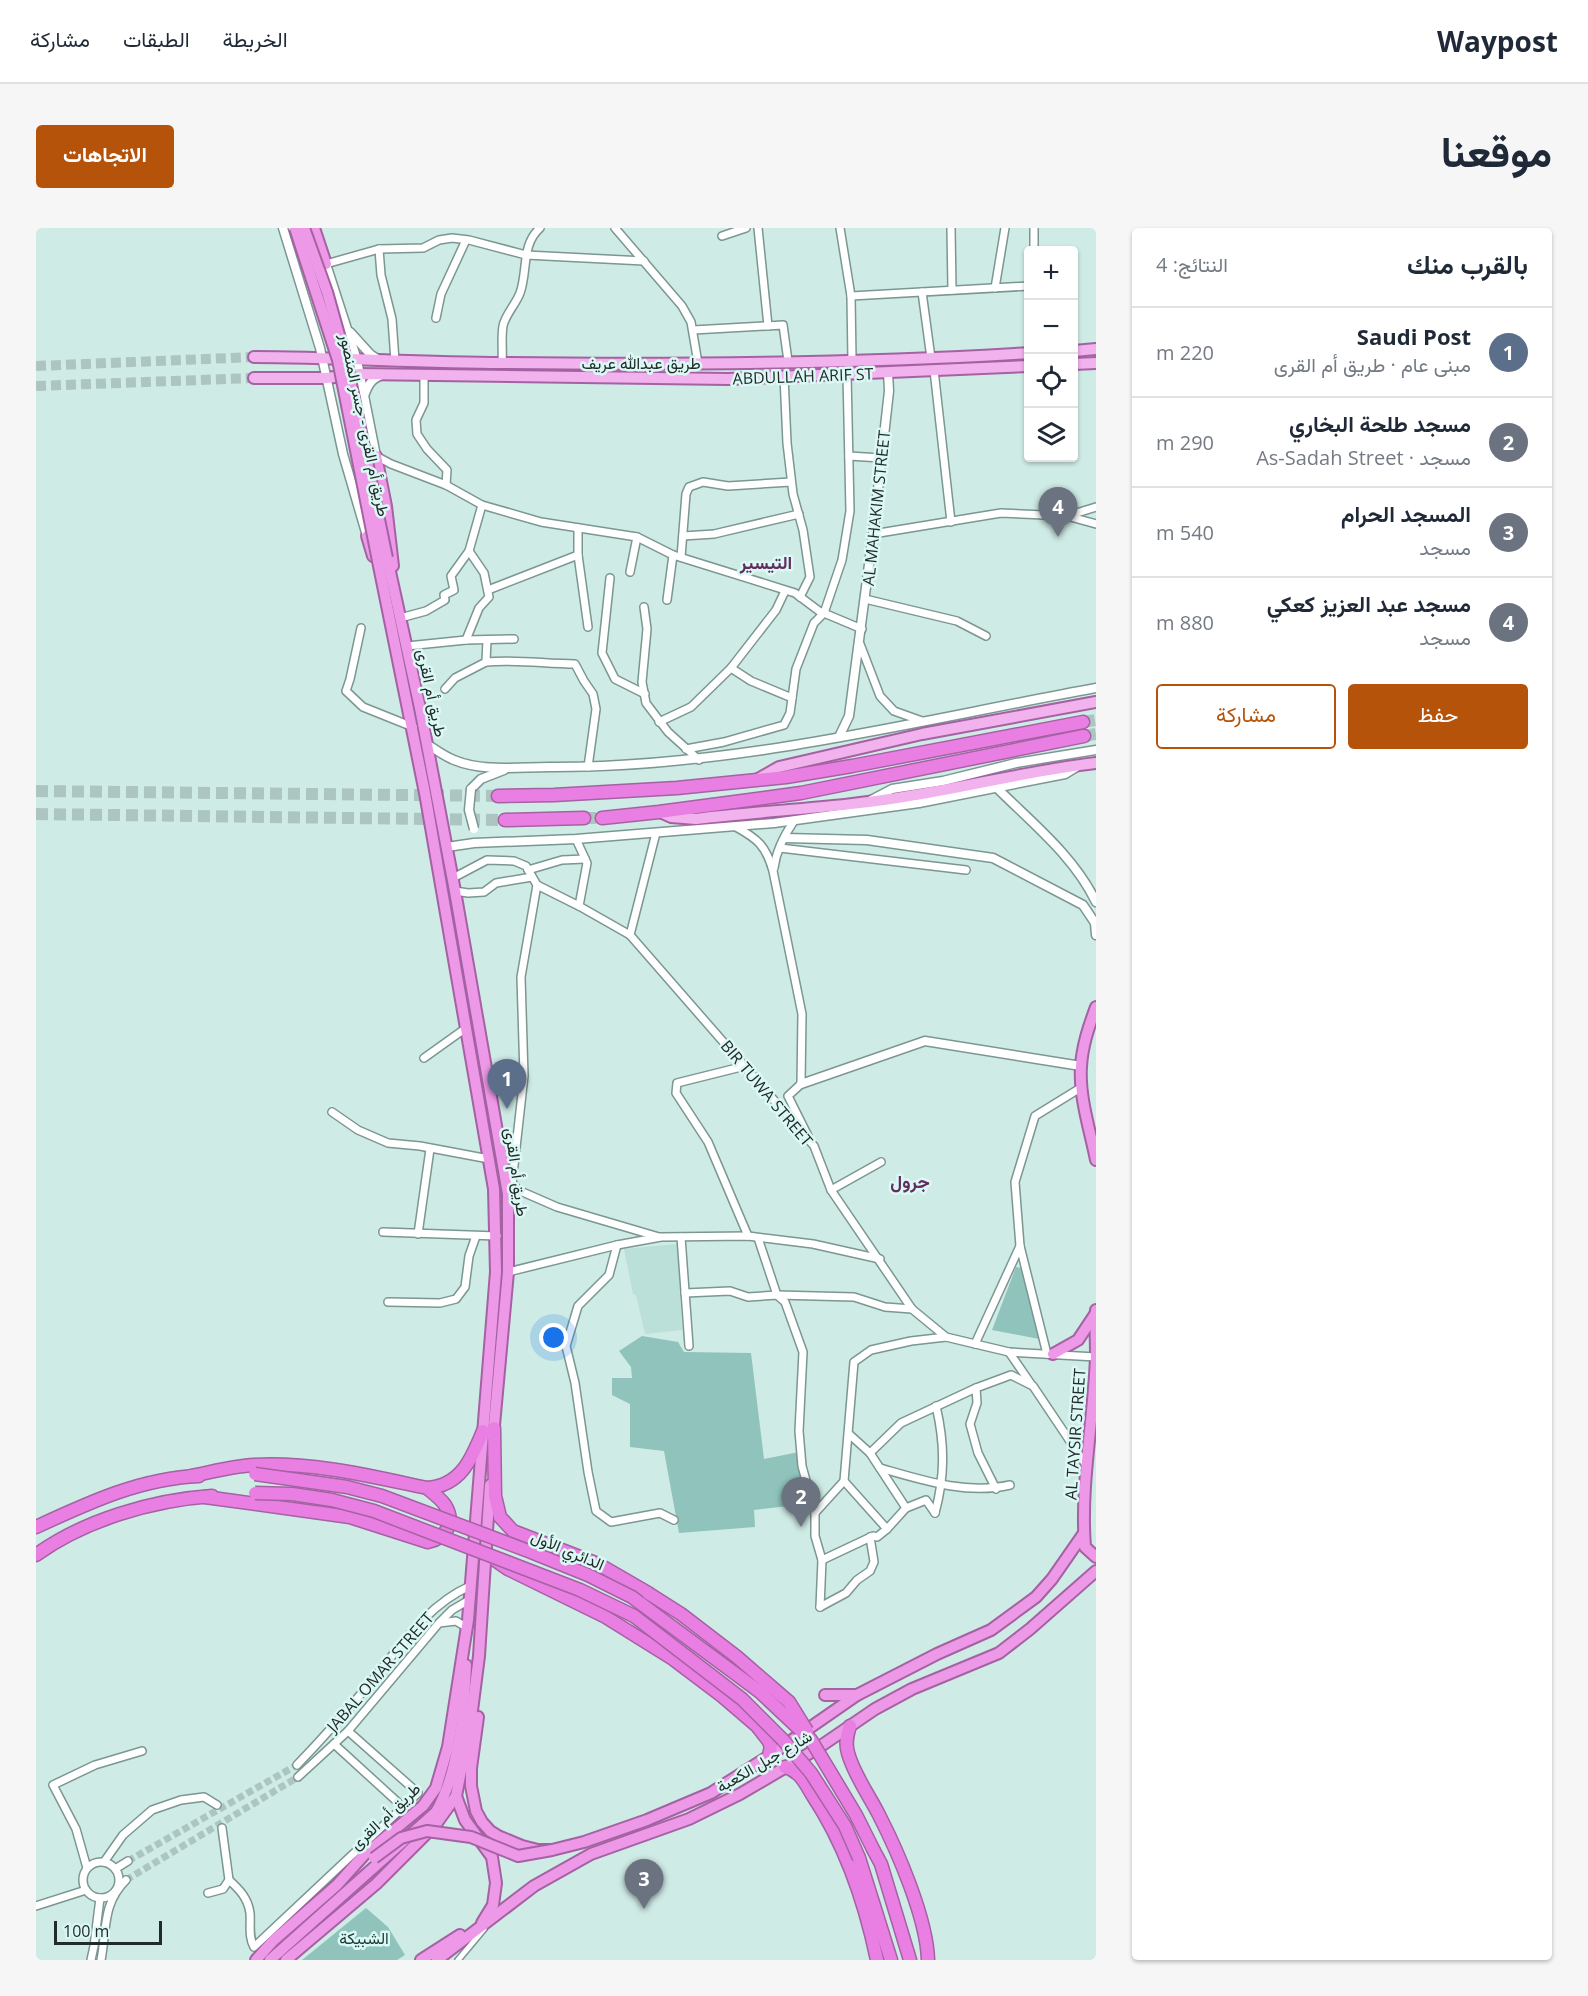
<!DOCTYPE html>
<html lang="ar">
<meta charset="utf-8">
<style>
:root{--surface:#fff;--page:#f6f6f7;--text:#1f2937;--muted:#747a83;--line:#e0e1e3;--accent:#b45309}
body{margin:0;font-family:"Open Sans",Vazirmatn,sans-serif;background:var(--page);color:var(--text);direction:rtl}
.controls{position:absolute;right:18px;top:18px;display:grid;overflow:hidden;border-radius:6px;box-shadow:0 2px 4px #0004}
.controls button{width:54px;height:54px;display:grid;place-items:center;padding:0;border:0;border-bottom:2px solid var(--line);background:var(--surface);color:var(--text);font:30px sans-serif}
.scale{position:absolute;left:18px;bottom:15px;width:108px;box-sizing:border-box;padding-left:6px;border:3px solid #212b2a;border-top:0;font-size:16px;line-height:21px;white-space:nowrap;color:#212b2a;-webkit-text-stroke:4px #dcf8f4;paint-order:stroke}
.you{position:absolute;left:518px;top:1110px;width:21px;height:21px;margin:-15px;border:4px solid #fff;border-radius:50%;background:#1a73e8;box-shadow:0 0 0 9px #1a73e833}
.badge{display:grid;place-items:center;width:39px;height:39px;border-radius:50%;background:var(--accent);color:#fff;font-size:20px;font-weight:700}
.pin{position:absolute;translate:-50% -50px;filter:drop-shadow(0 2px 3px #0008)}
.pin::after{content:'';position:absolute;top:32px;width:21px;height:18px;background:inherit;clip-path:polygon(0 0,100% 0,50% 100%)}
.list{margin:0;padding:0;list-style:none}
h2{display:flex;justify-content:space-between;align-items:center;height:78px;margin:0;padding:0 24px;font-size:26px}
h2 small{font-size:20px;font-weight:400;color:var(--muted)}
.list li{display:grid;grid-template-columns:39px 1fr auto;gap:18px;align-items:center;box-sizing:border-box;height:90px;padding:0 24px;border-top:2px solid var(--line)}
.list b{display:block;font-size:22px;white-space:nowrap}
.list p{margin:0;font-size:20px;white-space:nowrap;color:var(--muted)}
.list em{font-size:20px;font-style:normal;color:var(--muted)}
.actions{display:flex;gap:12px;padding:18px 24px}
.actions a{flex:1;padding:14px 0;border:2px solid var(--accent);border-radius:6px;text-align:center;font-size:21px;color:var(--accent)}
.actions .main{background:var(--accent);color:#fff}
.icon{flex:none;width:33px;height:33px;fill:none;stroke:currentColor;stroke-width:2;stroke-linecap:round;stroke-linejoin:round}
.map{position:relative;flex:none;width:1060px;height:1732px;overflow:hidden;direction:ltr;border-radius:6px}
header{display:flex;align-items:center;gap:36px;box-sizing:border-box;height:84px;padding:0 30px;background:var(--surface);border-bottom:2px solid var(--line)}
header strong{font-size:28px}
nav{display:flex;gap:33px;margin-inline-start:auto;font-size:21px}
.intro{display:flex;align-items:center;justify-content:space-between;box-sizing:border-box;height:144px;padding:0 36px}
h1{margin:0;font-size:42px}
.button{padding:15px 27px;border-radius:6px;background:var(--accent);color:#fff;font-size:21px;font-weight:700}
main{display:flex;gap:36px;padding:0 36px}
aside{flex:1;background:var(--surface);border-radius:6px;box-shadow:0 2px 4px #0004}
.map>svg:first-child{display:block}
</style>
<header>
<strong>Waypost</strong>
<nav><a>الخريطة</a><a>الطبقات</a><a>مشاركة</a></nav>
</header>
<div class="intro"><h1>موقعنا</h1><a class="button">الاتجاهات</a></div>
<main>
<aside>
<h2>بالقرب منك<small>النتائج: 4</small></h2>
<ul class="list">
<li><span class="badge" style="background:#5c6f8a">1</span><div><b>Saudi Post</b><p>مبنى عام · طريق أم القرى</p></div><em>220 m</em></li>
<li><span class="badge" style="background:#6b7280">2</span><div><b>مسجد طلحة البخاري</b><p>مسجد · As-Sadah Street</p></div><em>290 m</em></li>
<li><span class="badge" style="background:#6b7280">3</span><div><b>المسجد الحرام</b><p>مسجد</p></div><em>540 m</em></li>
<li><span class="badge" style="background:#6b7280">4</span><div><b>مسجد عبد العزيز كعكي</b><p>مسجد</p></div><em>880 m</em></li>
</ul>
<div class="actions"><a class="main">حفظ</a><a>مشاركة</a></div>
</aside>
<div class="map">
<svg width="1060" height="1732" viewBox="0 0 1060 1732">
<rect width="100%" height="100%" fill="#cfebe6"/>
<polygon fill="#bbdfd9" points="641,1016 646,1102 609,1106 600,1067 597,1066 588,1021"/>
<g fill="#8fc3bb">
<polygon points="980,1039 986,1040 1003,1111 956,1102"/>
<polygon points="606,1108 642,1114 648,1124 715,1125 728,1231 763,1224 771,1276 718,1282 719,1299 643,1305 628,1223 594,1219 594,1176 576,1167 576,1150 596,1150 595,1139 583,1123"/>
<polygon points="330,1680 352,1699 369,1727 361,1732 266,1732"/>
</g>
<g fill="none" stroke-linecap="round" stroke-linejoin="round">
<g stroke="#acc5c0" stroke-width="7" stroke-dasharray="7 3.5" stroke-linecap="butt">
<polyline points="92,1633 261,1537"/>
<polyline points="90,1652 262,1549"/>
</g>
<g stroke="#acc5c0" stroke-width="10" stroke-dasharray="10 5" stroke-linecap="butt">
<polyline points="0,138 218,129"/>
<polyline points="0,158 218,150"/>
</g>
<g stroke="#acc5c0" stroke-width="12" stroke-dasharray="12 6" stroke-linecap="butt">
<polyline points="1047,494 1060,492"/>
<polyline points="1048,508 1060,506"/>
<polyline points="0,563 462,568"/>
<polyline points="0,586 469,592"/>
<polyline points="548,590 566,590"/>
</g>
<g stroke="#7c9692" stroke-width="8">
<polyline id="pedestrian" points="422,1732 448,1701"/>
</g>
<g stroke="#7c9692" stroke-width="10">
<g id="minor">
<polyline points="579,0 646,78 655,94 662,135"/>
<polyline points="722,0 732,98"/>
<polyline points="804,0 815,68 816,132"/>
<polyline points="915,0 916,62"/>
<polyline points="998,0 998,22"/>
<polyline points="686,8 710,0"/>
<polyline points="343,21 345,47 356,91 359,133"/>
<polyline points="290,36 343,21 387,20 403,12 416,10 433,12 490,27 608,33"/>
<polyline points="959,60 969,0"/>
<polyline points="886,64 895,130"/>
<polyline points="815,68 993,58"/>
<polyline points="400,90 405,66 430,12"/>
<polyline points="657,102 747,97 752,133"/>
<path d="M466 135C467 124 465 110 467 98 469 87 480 76 484 65 492 43 485 17 504 0"/>
<polyline points="898,142 915,294"/>
<polyline points="388,147 388,175 380,192 381,206 391,221 411,242 410,257"/>
<polyline points="748,148 751,215 757,266 767,302 774,349 764,369"/>
<polyline points="340,228 355,236 410,257 446,277 505,294 601,309 637,327 759,365 783,383 826,401"/>
<polyline points="813,228 845,230"/>
<polyline points="1031,288 1060,279"/>
<polyline points="542,300 542,327 552,399"/>
<polyline points="837,306 965,285 1031,288 1060,296"/>
<polyline points="647,308 678,306 763,286"/>
<polyline points="645,329 650,266 653,259 667,254 692,258 755,254"/>
<polyline points="594,344 601,309"/>
<polyline points="574,350 566,425 579,451 609,466"/>
<polyline points="452,362 542,327"/>
<polyline points="829,371 921,393 950,408"/>
<polyline points="631,372 637,327"/>
<polyline points="608,379 611,401 606,454 610,475 632,504 663,532"/>
<polyline points="364,390 390,383 409,372 408,367 418,362 415,348 433,323"/>
<polyline points="325,400 314,451 310,463 327,479 377,499"/>
<polyline points="430,412 443,380 453,369 448,345 433,323 446,277"/>
<path d="M451 412 450 434C480 431 510 436 539 436L548 453 557 466 560 481 552 539"/>
<polyline points="824,416 844,468 858,483 886,493"/>
<polyline points="371,418 430,412 478,411"/>
<polyline points="695,440 715,453 756,470"/>
<polyline points="409,461 419,450 450,434"/>
<polyline points="623,494 655,479 695,440 740,382 749,363"/>
<polyline points="650,521 688,514 748,497 754,485 760,441 778,395 788,385 806,332 814,283 811,146"/>
<path d="M700 599C722 611 730 618 737 643L766 786 765 856 752 868 772 908"/>
<polyline points="620,605 594,707 778,918 795,962 876,1081 910,1109 973,1124 1060,1129"/>
<polyline points="540,611 551,635 543,678 594,707"/>
<polyline points="744,620 930,642"/>
<path d="M738 640C740 624 749 606 758 593"/>
<polyline points="492,642 526,632 549,631"/>
<polyline points="417,650 451,632 478,633 490,638 501,657 485,749 488,848 476,955"/>
<polyline points="501,657 543,678"/>
<polyline points="419,663 432,665 448,664 460,655 496,649"/>
<polyline points="388,830 430,800"/>
<polyline points="709,838 641,855 640,865 672,914 712,1008"/>
<polyline points="296,884 322,902 352,915 384,918 453,931"/>
<polyline points="473,951 482,962 521,979 623,1009"/>
<polyline points="795,962 845,934"/>
<polyline points="347,1004 461,1008"/>
<polyline points="382,1006 394,921"/>
<polyline points="645,1009 653,1118"/>
<polyline points="722,1010 741,1067 749,1074 767,1124 763,1203 766,1238 779,1285 779,1308 786,1332 784,1379"/>
<polyline points="581,1017 573,1047 542,1078 530,1118 539,1155 552,1244 560,1283 575,1294 624,1285 638,1292"/>
<polyline points="472,1044 581,1017 625,1009 712,1008 777,1016 844,1031"/>
<polyline points="649,1065 694,1063 712,1069 741,1067 818,1069 849,1079 876,1081"/>
<polyline points="352,1074 404,1075 420,1071 429,1059 433,1028 440,1008"/>
<polyline points="939,1116 984,1018"/>
<polyline points="973,1124 995,1156"/>
<polyline points="1011,1126 984,1018 979,954 999,888 1046,859"/>
<polyline points="813,1206 834,1225 865,1195 940,1160"/>
<polyline points="834,1225 870,1280 851,1301"/>
<path d="M844 1240C886 1252 930 1267 974 1257"/>
<polyline points="960,1261 942,1225 934,1196 941,1175 940,1160 975,1147 997,1158 1050,1237"/>
<polyline points="870,1280 890,1272 899,1285"/>
<polyline points="779,1285 808,1253 818,1134 835,1122 875,1113 910,1109"/>
<path d="M899 1285C909 1248 909 1216 900 1178"/>
<polyline points="786,1332 837,1308 841,1309 851,1301 808,1253"/>
<polyline points="784,1379 810,1365 821,1352 834,1343 838,1334 834,1309"/>
<polyline points="404,1394 416,1382 433,1372"/>
<polyline points="298,1516 367,1579"/>
<path d="M261 1537C287 1510 311 1483 335 1454 364 1419 391 1377 434 1358"/>
<polyline points="262,1549 312,1503 403,1395 420,1393 430,1399"/>
<polyline points="186,1600 193,1652"/>
<polyline points="68,1634 87,1607 116,1582 145,1572 168,1569 181,1577"/>
<circle cx="65" cy="1652" r="18"/>
<polyline points="51,1640 40,1601 17,1557 59,1537 106,1523"/>
<polyline points="79,1641 92,1633"/>
<path d="M172 1665 187 1661 193 1652C203 1661 212 1670 214 1685 215 1697 212 1708 218 1719L382 1565 312 1503"/>
<polyline points="0,1678 50,1662"/>
<polyline points="55,1732 58,1718 64,1670"/>
<path d="M65 1732C71 1701 66 1676 90 1652"/>
</g>
</g>
<g stroke="#7c9692" stroke-width="11">
<g id="tertiary">
<polyline points="247,0 284,120 307,226 331,308"/>
<polyline points="290,36 321,132 340,228"/>
<polyline points="314,104 334,126 343,132"/>
<path d="M328 168C332 157 335 151 346 147"/>
<polyline points="803,509 813,488 837,306 853,163 852,144"/>
<path d="M391 516C400 522 408 528 418 532 447 544 482 539 513 539 697 540 879 493 1060 460"/>
<path d="M960 559C996 595 1038 628 1060 674"/>
<polyline points="435,561 445,551 468,542"/>
<polyline points="835,572 856,561 907,553 980,535 1060,522"/>
<polyline points="749,610 831,612 957,630 1047,677 1059,695 1060,707"/>
<polyline points="411,619 438,615 540,611 738,595 883,575 1029,546 1042,538"/>
<polyline points="765,856 889,813 1045,838"/>
</g>
</g>
<g stroke="#a462a2" stroke-width="14">
<g id="primary">
<polyline points="1038,123 1060,121"/>
<path d="M218 129C301 129 384 135 467 135 642 137 818 136 993 125"/>
<polyline points="1038,136 1060,135"/>
<polyline points="218,150 290,150 324,146 692,151 993,138"/>
<polyline points="722,551 743,539 886,506 1060,474"/>
<path d="M624 584 635 589 660 591C733 582 807 580 879 567 940 557 999 542 1060 535"/>
</g>
</g>
<g stroke="#a462a2" stroke-width="14">
<g id="trunk">
<polyline points="278,0 290,36"/>
<polyline points="340,228 350,278 357,338"/>
<polyline points="331,308 337,328"/>
<polyline points="351,330 384,480 419,663 472,966 472,1044 457,1208"/>
<path d="M1060 779C1053 798 1046 818 1045 839 1043 869 1054 902 1060 932"/>
<path d="M1060 1082C1059 1097 1060 1113 1060 1128 1058 1192 1044 1255 1049 1319L1060 1329"/>
<polyline points="1017,1126 1042,1112 1060,1085"/>
<polyline points="789,1467 821,1467"/>
<polyline points="442,1489 435,1540 435,1558 440,1583 446,1594 454,1603 462,1608 486,1618 502,1622 516,1622 548,1614 611,1592 675,1565 733,1528 821,1467 901,1426 955,1402 1000,1369 1016,1351 1048,1305"/>
<polyline points="420,1568 429,1592 456,1629 460,1655 457,1677 446,1695"/>
<polyline points="220,1732 237,1713 301,1657 328,1627 387,1578 400,1560 412,1519 432,1392 460,1044 458,961 389,565 342,333"/>
<path d="M234 1732 400 1584C423 1544 428 1483 430 1437"/>
<polyline points="250,1732 340,1656 400,1596 420,1568 434,1498 443,1428 454,1257"/>
<polyline points="385,1732 424,1707"/>
<polyline points="401,1732 498,1658 555,1626 653,1591 704,1566 779,1522 839,1481 876,1461 963,1425 994,1401 1060,1343"/>
</g>
</g>
<g stroke="#a462a2" stroke-width="15">
<g id="motorway">
<polyline points="462,568 518,567 641,560 750,549 816,538 1047,494"/>
<polyline points="566,590 623,584 765,565 1048,508"/>
<polyline points="469,592 548,590"/>
<polyline points="458,1200 459,1268 464,1289 477,1303 562,1336 612,1365"/>
<path d="M155 1248C176 1244 197 1238 218 1237 277 1234 334 1248 391 1260 425 1258 436 1230 447 1203"/>
<path d="M169 1269 314 1289 392 1314C410 1310 420 1295 409 1277 405 1271 397 1265 391 1260"/>
<path d="M0 1299C52 1275 105 1250 163 1248"/>
<path d="M0 1327C48 1292 117 1272 176 1268"/>
<polyline points="459,1332 472,1341 568,1388 637,1431 686,1468 721,1498 732,1512 735,1518 733,1528"/>
<path d="M814 1498C811 1507 809 1515 812 1525 818 1547 833 1567 843 1587 862 1624 891 1691 892 1732"/>
<path d="M749 1539C764 1543 769 1555 777 1568 810 1618 829 1674 841 1732"/>
<polyline points="838,1623 845,1636 874,1732"/>
<polyline points="823,1630 855,1732"/>
</g>
</g>
<use href="#pedestrian" stroke="#fff" stroke-width="5"/>
<use href="#minor" stroke="#fff" stroke-width="7"/>
<use href="#tertiary" stroke="#fff" stroke-width="8"/>
<use href="#primary" stroke="#f2b2ee" stroke-width="10"/>
<use href="#trunk" stroke="#ee98e8" stroke-width="10"/>
<use href="#motorway" stroke="#ea7fe3" stroke-width="12"/>
<g stroke="#7c9692" stroke-width="11" stroke-linecap="butt">
<polyline id="tertiary-bridge" points="435,561 433,582 438,601"/>
</g>
<g stroke="#a462a2" stroke-width="14" stroke-linecap="butt">
<g id="trunk-bridge">
<polyline points="259,0 302,132 342,333"/>
<polyline points="268,0 291,64 310,132 351,330"/>
<polyline points="338,1630 365,1610 391,1603 435,1609 482,1628 516,1622"/>
</g>
</g>
<g stroke="#a462a2" stroke-width="15" stroke-linecap="butt">
<g id="motorway-bridge">
<polyline points="219,1246 311,1259 346,1268 495,1324 552,1347 596,1369 724,1464 775,1512 820,1587 838,1623"/>
<polyline points="219,1265 256,1266 296,1272 338,1283 544,1362 598,1388 706,1471 747,1512 775,1545 809,1598 823,1630"/>
<polyline points="612,1365 645,1386 701,1429 753,1474 771,1503"/>
</g>
</g>
<use href="#tertiary-bridge" stroke="#fff" stroke-width="8"/>
<use href="#trunk-bridge" stroke="#ee98e8" stroke-width="10"/>
<use href="#motorway-bridge" stroke="#ea7fe3" stroke-width="12"/>
</g>
<g text-anchor="middle" dominant-baseline="central" stroke-width="5" stroke-linejoin="round" paint-order="stroke">
<g font-size="16" fill="#212b2a" stroke="#dcf8f4">
<text x="605" y="135">طريق عبدالله عريف</text>
<text transform="translate(767 148) rotate(-2)">ABDULLAH ARIF ST</text>
<text transform="translate(329 197) rotate(78)">طريق أم القرى - جسر المنصور</text>
<text transform="translate(840 280) rotate(-84)">AL MAHAKIM STREET</text>
<text transform="translate(396 465) rotate(78)">طريق أم القرى</text>
<text transform="translate(731 865) rotate(50)">BIR TUWA STREET</text>
<text transform="translate(481 944) rotate(82)">طريق أم القرى</text>
<text transform="translate(1039 1206) rotate(-86)">AL TAYSIR STREET</text>
<text transform="translate(532 1322) rotate(23)">الدائري الأول</text>
<text transform="translate(344 1444) rotate(-49)">JABAL OMAR STREET</text>
<text transform="translate(728 1533) rotate(-30)">شارع جبل الكعبة</text>
<text transform="translate(349 1588) rotate(-43)">طريق أم القرى</text>
</g>
<g font-size="16" fill="#173834" stroke="#dcf8f4">
<text x="328" y="1710">الشبيكة</text>
</g>
<g font-size="18" font-weight="bold" fill="#602d5d" stroke="#dcf8f4">
<text x="730" y="334">التيسير</text>
<text x="874" y="953">جرول</text>
</g>
</g>
</svg>
<div class="controls">
<button>+</button>
<button>−</button>
<button><svg class="icon" aria-label="locate" viewBox="0 0 24 24"><circle cx="12" cy="12" r="6"/><path d="M12 2v4M12 18v4M2 12h4M18 12h4"/></svg></button>
<button><svg class="icon" aria-label="layers" viewBox="0 0 24 24"><path d="M12 4l9 5-9 5-9-5zM3 14l9 5 9-5"/></svg></button>
</div>
<div class="scale">100 m</div>
<div class="you"></div>
<div class="pin badge" style="left:471px;top:881px;background:#5c6f8a">1</div>
<div class="pin badge" style="left:765px;top:1299px;background:#6b7280">2</div>
<div class="pin badge" style="left:608px;top:1681px;background:#6b7280">3</div>
<div class="pin badge" style="left:1022px;top:309px;background:#6b7280">4</div>
</div>
</main>
